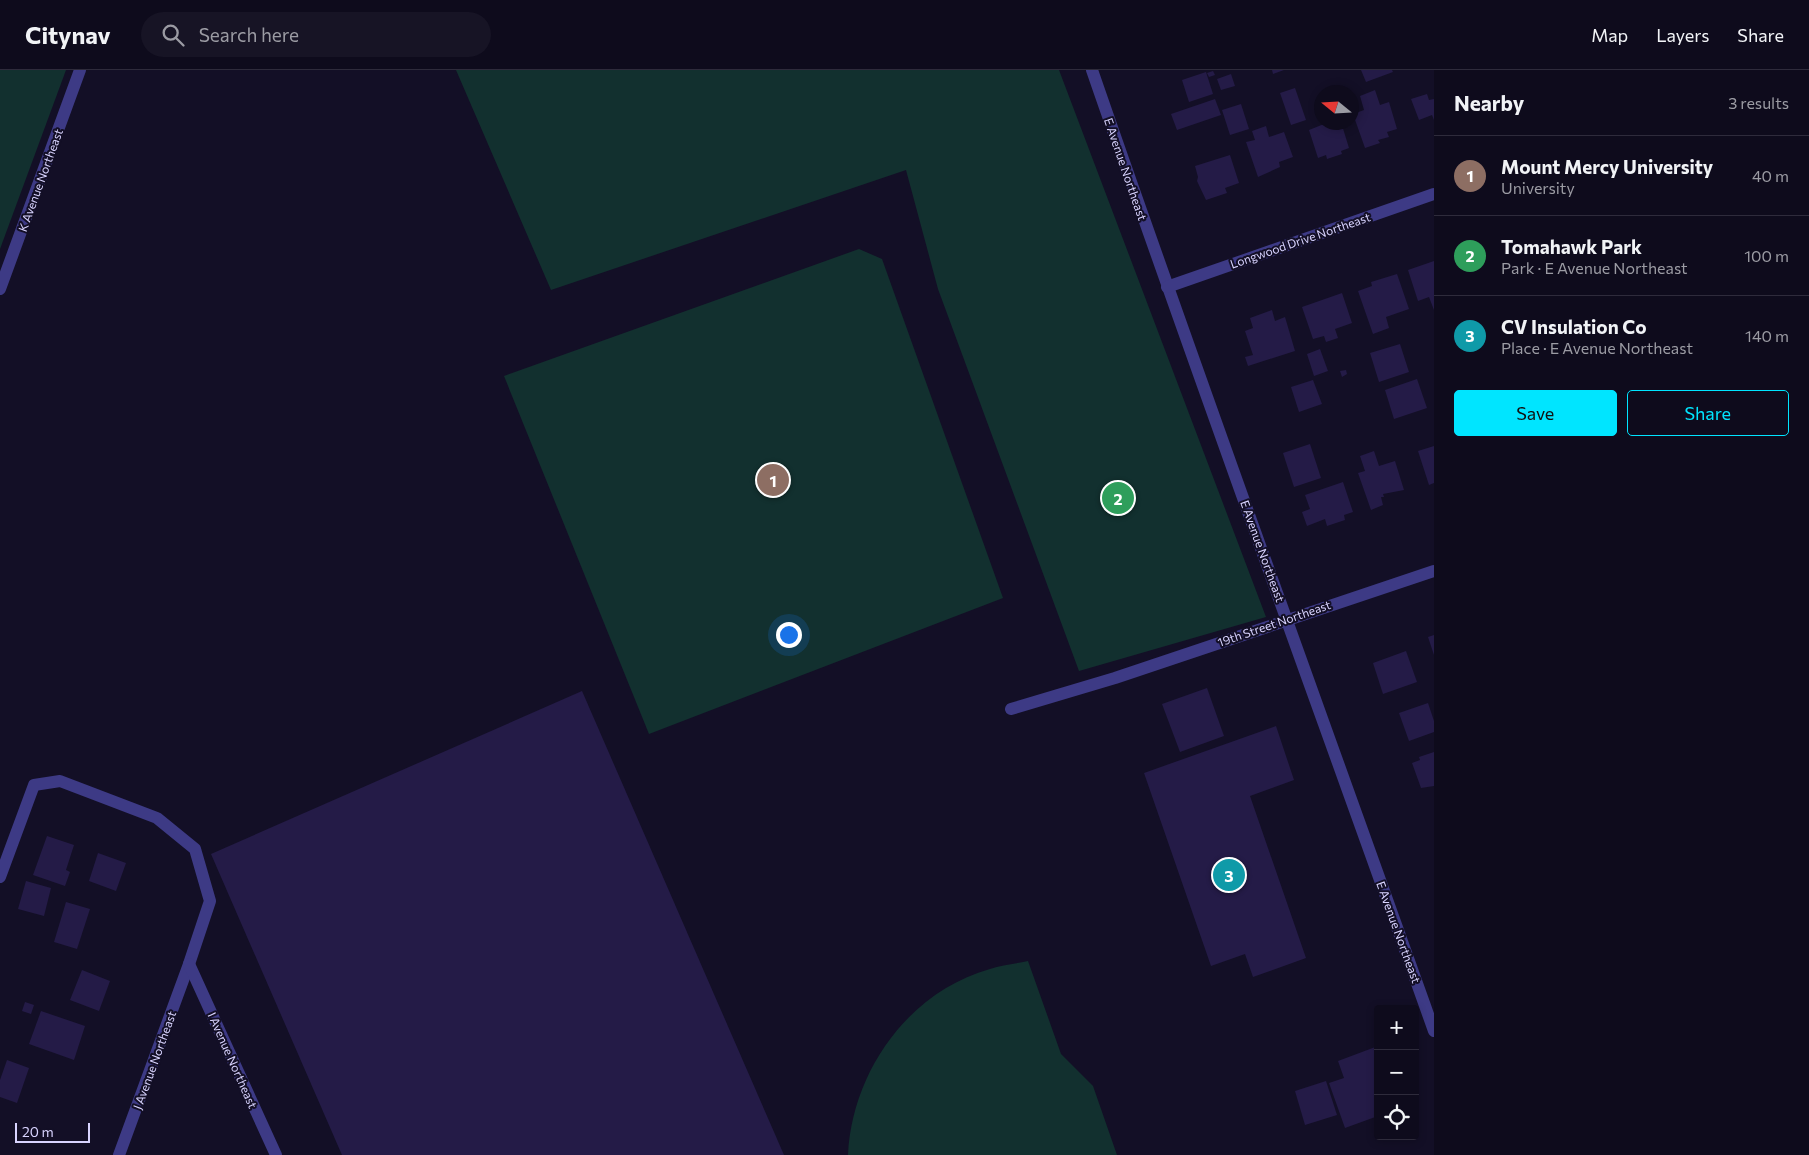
<!DOCTYPE html>
<meta charset="utf-8">
<style>
:root{--surface:#0e0b1c;--page:#171425;--text:#f1f3f6;--muted:#9b9ba3;--line:#2e2b3b;--accent:#00e5ff}
body{margin:0;font-family:Commissioner,sans-serif;background:var(--page);color:var(--text)}
.controls{position:absolute;right:15px;bottom:15px;display:grid;overflow:hidden;border-radius:5px;box-shadow:0 2px 8px #0003}
.controls button{width:45px;height:45px;display:grid;place-items:center;padding:0;border:0;border-bottom:1px solid var(--line);background:var(--surface);color:var(--text);font:25px sans-serif}
.compass{position:absolute;left:1314px;top:15px;width:45px;height:45px;border-radius:50%;background:var(--surface);box-shadow:0 2px 8px #0003;rotate:288deg}
.scale{position:absolute;left:15px;bottom:12px;width:75px;box-sizing:border-box;padding-left:5px;border:2px solid #d9d4ff;border-top:0;font-size:14px;line-height:18px;white-space:nowrap;color:#d9d4ff;-webkit-text-stroke:4px #130f26;paint-order:stroke}
.you{position:absolute;left:788px;top:564px;width:18px;height:18px;margin:-12px;border:4px solid #fff;border-radius:50%;background:#1a73e8;box-shadow:0 0 0 8px #1a73e833}
.badge{display:grid;place-items:center;width:32px;height:32px;border-radius:50%;background:var(--accent);color:#fff;font-size:16px;font-weight:700}
.pin{position:absolute;translate:-50% -50%;border:2px solid #fff;box-shadow:0 1px 5px #0006}
.list{margin:0;padding:0;list-style:none}
h2{display:flex;justify-content:space-between;align-items:center;height:65px;margin:0;padding:0 20px;font-size:21px}
h2 small{font-size:16px;font-weight:400;color:var(--muted)}
.list li{display:grid;grid-template-columns:32px 1fr auto;gap:15px;align-items:center;box-sizing:border-box;height:80px;padding:0 20px;border-top:1px solid var(--line)}
.list b{display:block;font-size:19px;white-space:nowrap}
.list p{margin:0;font-size:16px;white-space:nowrap;color:var(--muted)}
.list em{font-size:16px;font-style:normal;color:var(--muted)}
.actions{display:flex;gap:10px;padding:15px 20px}
.actions a{flex:1;padding:11px 0;border:1px solid var(--accent);border-radius:5px;text-align:center;font-size:18px;color:var(--accent)}
.actions .main{background:var(--accent);color:#111}
.icon{flex:none;width:28px;height:28px;fill:none;stroke:currentColor;stroke-width:2;stroke-linecap:round;stroke-linejoin:round}
.map{position:relative;flex:none;width:1434px;height:1085px;overflow:hidden}
header{display:flex;align-items:center;gap:30px;box-sizing:border-box;height:70px;padding:0 25px;background:var(--surface);border-bottom:1px solid var(--line)}
header strong{font-size:24px}
nav{display:flex;gap:28px;margin-inline-start:auto;font-size:18px}
.search{width:350px;height:45px;background:var(--page);display:flex;align-items:center;gap:12px;box-sizing:border-box;padding:0 18px;border-radius:28px;color:var(--muted);font-size:19px}
main{display:flex}
aside{flex:1;background:var(--surface)}
.map>svg:first-child{display:block}
</style>
<header>
<strong>Citynav</strong>
<div class="search"><svg class="icon" aria-label="search" viewBox="0 0 24 24"><circle cx="10" cy="10" r="6"/><path d="M15 15l6 6"/></svg>Search here</div>
<nav><a>Map</a><a>Layers</a><a>Share</a></nav>
</header>
<main>
<div class="map">
<svg width="1434" height="1085" viewBox="0 0 1434 1085">
<rect width="100%" height="100%" fill="#130f26"/>
<g fill="#12302f">
<polygon points="0,0 66,0 0,179"/>
<polygon points="456,0 1059,0 1266,547 1079,601 938,219 906,100 551,220"/>
<polygon points="859,179 882,189 1003,528 649,664 504,306"/>
<path d="M1028 891 1061 984 1093 1016 1117 1085H848C852 1002 908 922 990 899 1002 895 1015 894 1028 891Z"/>
</g>
<g fill="#241b47">
<polygon points="1272,0 1284,0 1273,4"/>
<polygon points="1361,0 1392,0 1393,2 1366,12"/>
<polygon points="1213,1 1215,5 1209,7 1207,3"/>
<polygon points="1206,2 1213,24 1189,32 1182,10"/>
<polygon points="1231,4 1235,16 1221,20 1217,9"/>
<polygon points="1295,18 1306,50 1291,55 1280,23"/>
<polygon points="1375,20 1380,35 1389,32 1397,59 1387,62 1389,67 1378,70 1380,73 1365,78 1353,44 1364,40 1360,26"/>
<polygon points="1427,24 1429,30 1434,29 1434,50 1432,45 1419,50 1411,29"/>
<polygon points="1215,29 1221,45 1177,60 1171,44"/>
<polygon points="1241,34 1249,59 1230,65 1222,40"/>
<polygon points="1329,52 1341,52 1349,78 1341,81 1342,84 1327,89 1326,85 1318,88 1309,60"/>
<polygon points="1266,56 1269,67 1284,62 1293,87 1279,92 1280,97 1258,107 1246,72 1255,70 1252,61"/>
<polygon points="1230,85 1239,113 1225,118 1227,123 1206,130 1197,111 1198,107 1195,96"/>
<polygon points="1434,191 1434,240 1429,227 1418,231 1408,200"/>
<polygon points="1397,204 1409,239 1386,247 1389,258 1373,264 1358,221 1372,216 1371,212"/>
<polygon points="1342,223 1352,253 1335,259 1338,268 1326,272 1324,266 1313,269 1302,237"/>
<polygon points="1272,240 1275,251 1285,247 1295,281 1248,296 1245,287 1253,285 1245,261 1253,258 1250,248"/>
<polygon points="1400,274 1409,302 1379,312 1370,283"/>
<polygon points="1320,279 1328,301 1314,306 1307,284"/>
<polygon points="1346,300 1347,304 1342,307 1340,301"/>
<polygon points="1417,309 1427,338 1394,349 1385,320"/>
<polygon points="1313,310 1322,334 1299,342 1291,317"/>
<polygon points="1310,374 1321,408 1294,417 1283,383"/>
<polygon points="1434,376 1434,413 1429,415 1418,381"/>
<polygon points="1374,381 1379,396 1395,391 1404,420 1383,424 1384,427 1381,427 1383,435 1371,440 1358,403 1365,401 1360,386"/>
<polygon points="1343,412 1353,442 1344,445 1345,450 1327,456 1325,449 1307,456 1302,442 1310,439 1305,425"/>
<polygon points="1434,565 1434,585 1428,567"/>
<polygon points="1406,581 1417,612 1383,624 1373,593"/>
<polygon points="1207,618 1224,666 1180,682 1162,634"/>
<polygon points="582,621 784,1085 342,1085 211,784"/>
<polygon points="1428,633 1434,651 1434,662 1409,671 1399,643"/>
<polygon points="1276,656 1294,710 1250,726 1306,888 1253,907 1245,884 1211,896 1144,703"/>
<polygon points="1434,682 1434,716 1421,718 1412,693 1420,690 1419,687"/>
<polygon points="47,766 74,775 66,800 70,802 65,816 33,805"/>
<polygon points="98,783 126,793 116,821 89,811"/>
<polygon points="26,811 51,818 44,846 18,839"/>
<polygon points="66,832 90,839 77,879 54,872"/>
<polygon points="82,900 110,911 99,941 70,930"/>
<polygon points="25,932 34,935 31,944 22,941"/>
<polygon points="41,941 85,956 74,990 29,974"/>
<polygon points="1378,976 1378,1046 1345,1058 1329,1013 1344,1008 1338,991"/>
<polygon points="7,990 29,998 17,1033 0,1027 0,1010"/>
<polygon points="1326,1011 1337,1045 1305,1055 1295,1021"/>
</g>
<g fill="none" stroke-linecap="round" stroke-linejoin="round">
<g stroke="#3d3a85" stroke-width="12">
<path d="M1092 0C1203 321 1320 641 1434 961"/>
<polyline points="1167,217 1434,124"/>
<polyline points="0,219 80,0"/>
<polyline points="1011,639 1115,608 1434,501"/>
<polyline points="0,807 34,715 60,711 157,748 195,779 210,831 189,894 119,1085"/>
<polyline points="189,894 276,1085"/>
</g>
</g>
<g text-anchor="middle" dominant-baseline="central" stroke-width="4" stroke-linejoin="round" paint-order="stroke">
<g font-size="12" fill="#d9d4ff" stroke="#130f26">
<text transform="translate(1126 99) rotate(71)">E Avenue Northeast</text>
<text transform="translate(40 110) rotate(-70)">K Avenue Northeast</text>
<text transform="translate(1300 170) rotate(-19)">Longwood Drive Northeast</text>
<text transform="translate(1263 481) rotate(70)">E Avenue Northeast</text>
<text transform="translate(1274 553) rotate(-19)">19th Street Northeast</text>
<text transform="translate(1399 862) rotate(70)">E Avenue Northeast</text>
<text transform="translate(154 990) rotate(-70)">J Avenue Northeast</text>
<text transform="translate(233 990) rotate(66)">I Avenue Northeast</text>
</g>
</g>
</svg>
<div class="controls">
<button>+</button>
<button>−</button>
<button><svg class="icon" aria-label="locate" viewBox="0 0 24 24"><circle cx="12" cy="12" r="6"/><path d="M12 2v4M12 18v4M2 12h4M18 12h4"/></svg></button>
</div>
<svg class="compass" viewBox="-18 -18 36 36"><path d="M0-13l5 13h-10z" fill="#e53935"/><path d="M0 13l5-13h-10z" fill="#9b9ba3"/></svg>
<div class="scale">20 m</div>
<div class="you"></div>
<div class="pin badge" style="left:773px;top:410px;background:#8d6e63">1</div>
<div class="pin badge" style="left:1118px;top:428px;background:#2e9e5b">2</div>
<div class="pin badge" style="left:1229px;top:805px;background:#0f9aa8">3</div>
</div>
<aside>
<h2>Nearby<small>3 results</small></h2>
<ul class="list">
<li><span class="badge" style="background:#8d6e63">1</span><div><b>Mount Mercy University</b><p>University</p></div><em>40 m</em></li>
<li><span class="badge" style="background:#2e9e5b">2</span><div><b>Tomahawk Park</b><p>Park · E Avenue Northeast</p></div><em>100 m</em></li>
<li><span class="badge" style="background:#0f9aa8">3</span><div><b>CV Insulation Co</b><p>Place · E Avenue Northeast</p></div><em>140 m</em></li>
</ul>
<div class="actions"><a class="main">Save</a><a>Share</a></div>
</aside>
</main>
